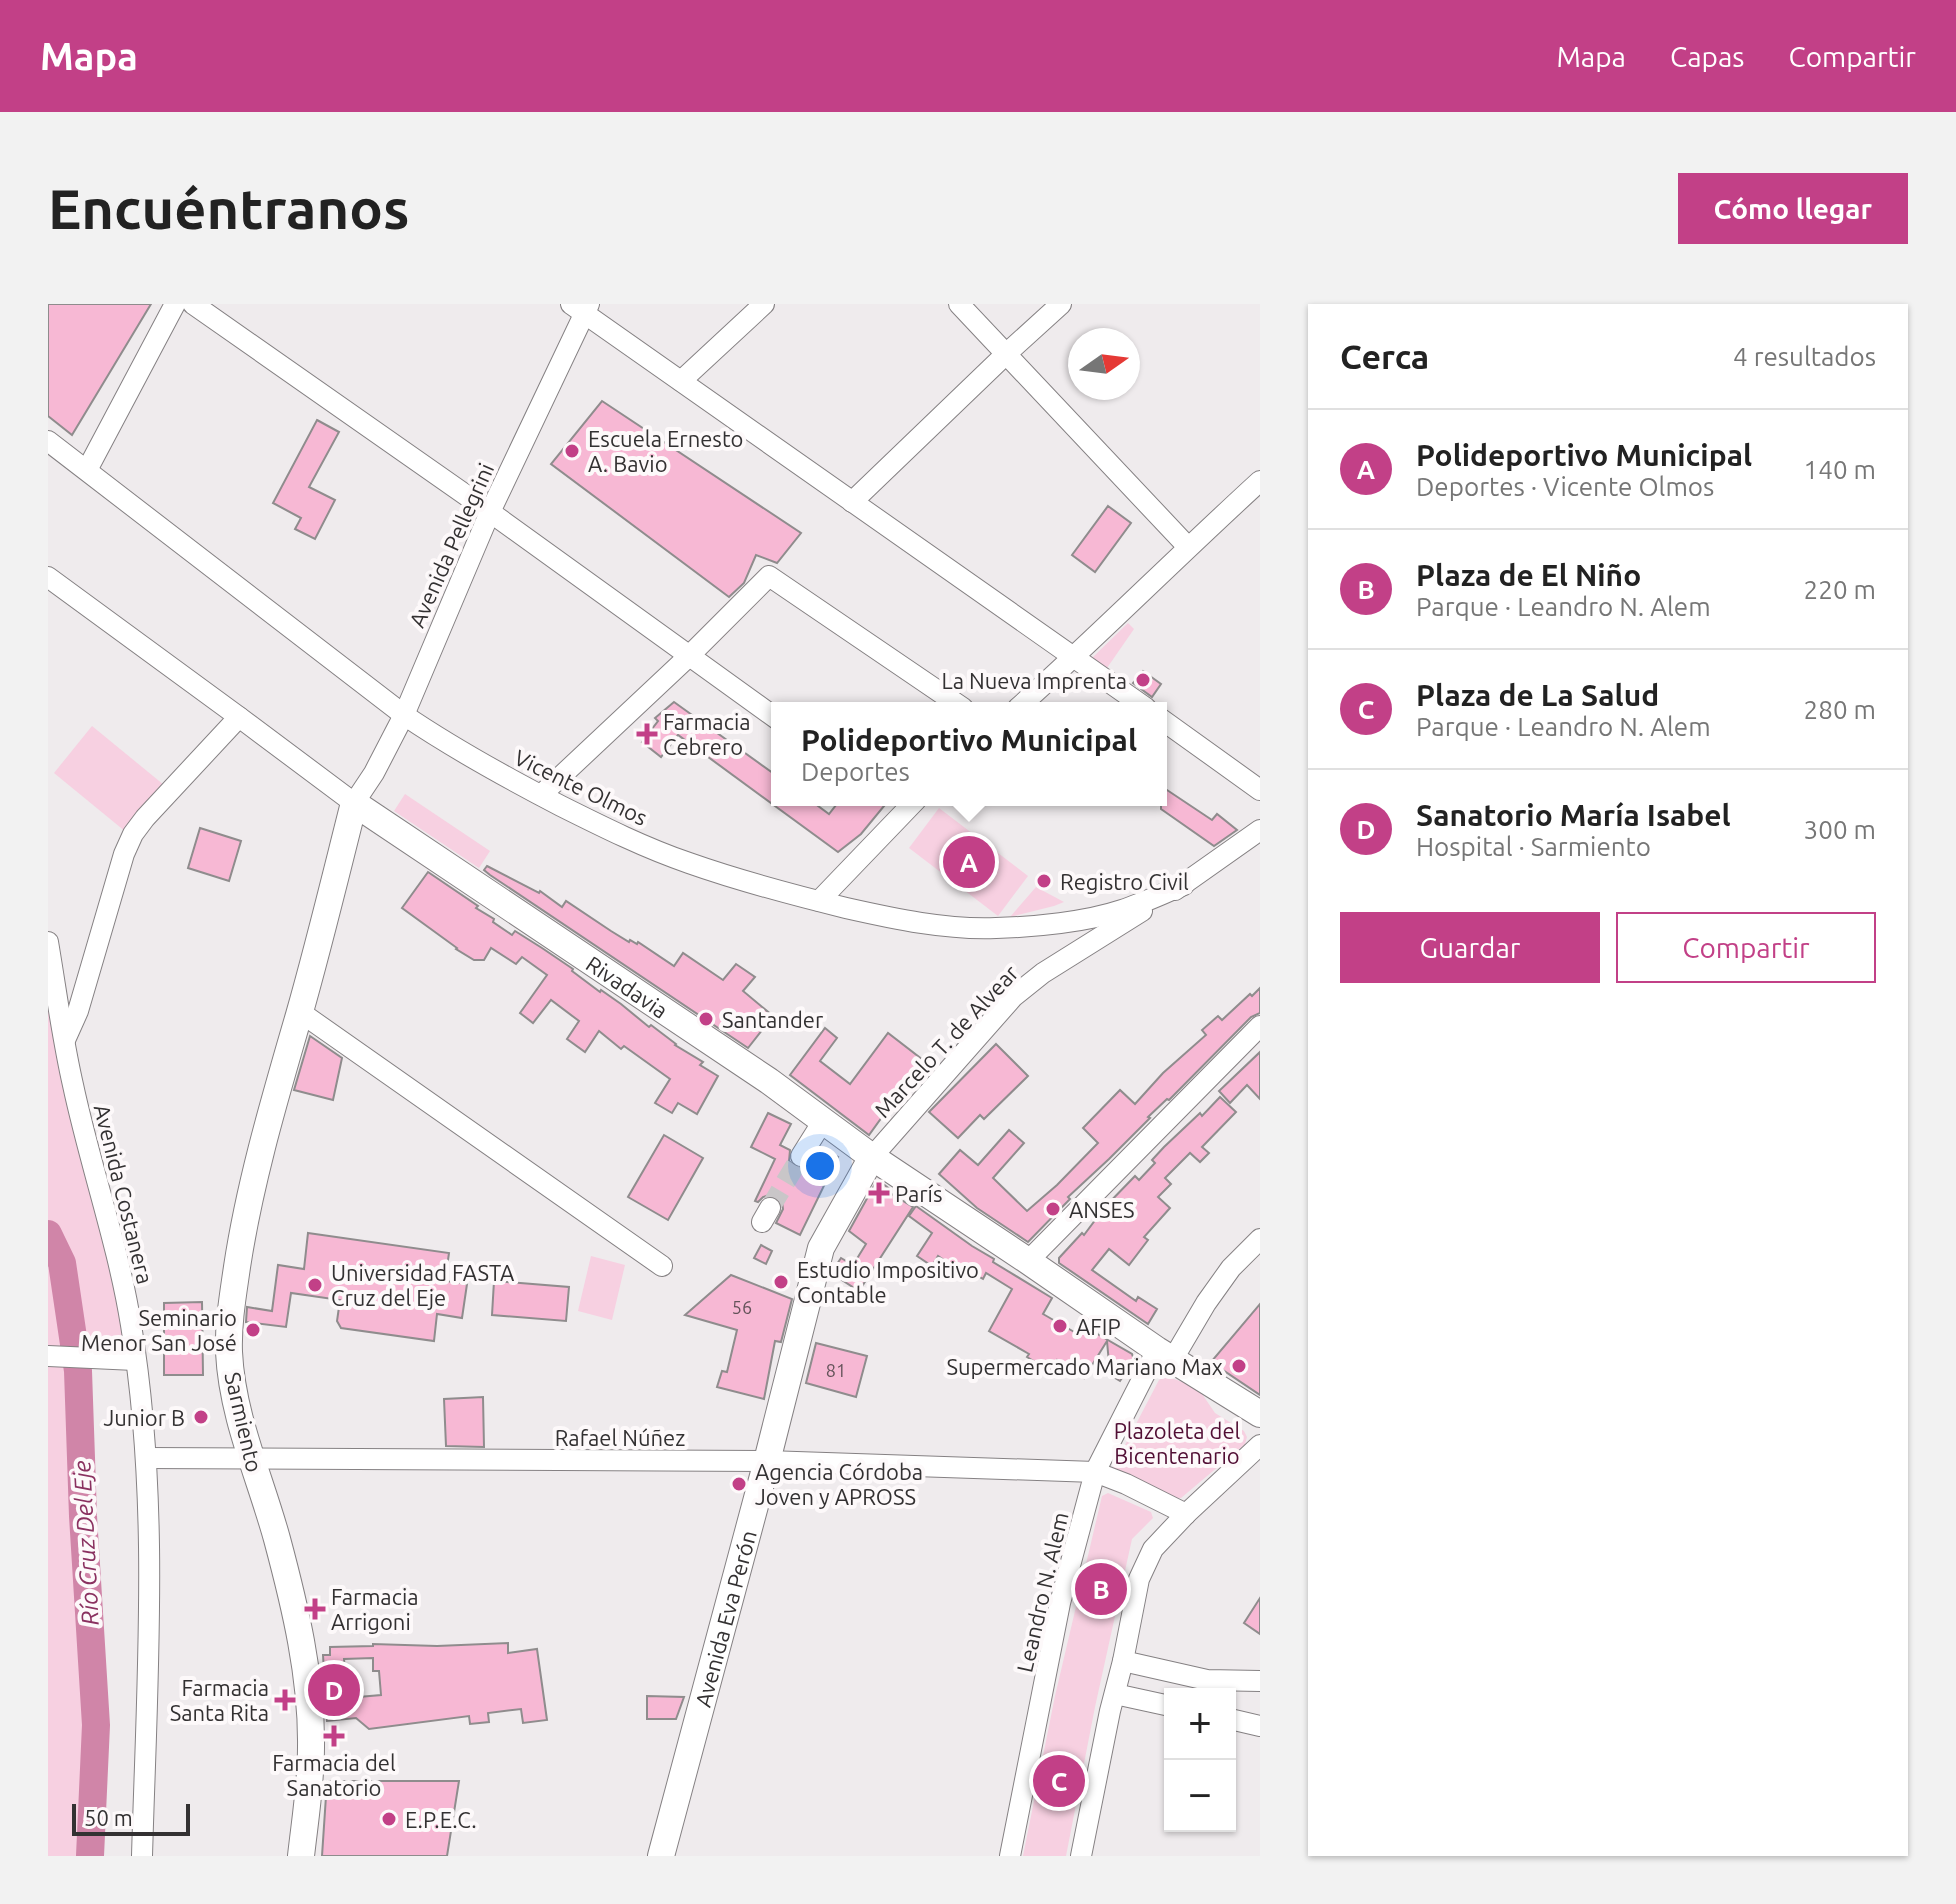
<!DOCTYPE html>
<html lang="es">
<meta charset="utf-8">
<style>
:root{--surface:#fff;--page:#f2f2f2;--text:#222;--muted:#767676;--line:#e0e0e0;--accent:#c24087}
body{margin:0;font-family:Ubuntu,sans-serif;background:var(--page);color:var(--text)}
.controls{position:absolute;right:24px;bottom:24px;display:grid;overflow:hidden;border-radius:0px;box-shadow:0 2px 6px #0004}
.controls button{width:72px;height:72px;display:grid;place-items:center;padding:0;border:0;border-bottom:2px solid var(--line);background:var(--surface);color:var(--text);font:40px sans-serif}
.compass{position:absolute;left:1020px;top:24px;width:72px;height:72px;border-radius:50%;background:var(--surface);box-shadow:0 2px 6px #0004;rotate:76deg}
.scale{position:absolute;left:24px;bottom:20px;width:118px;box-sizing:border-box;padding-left:8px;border:4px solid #333132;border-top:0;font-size:22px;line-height:28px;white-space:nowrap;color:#333132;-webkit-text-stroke:6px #fdf9fa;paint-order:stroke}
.you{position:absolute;left:772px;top:862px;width:28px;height:28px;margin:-20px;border:6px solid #fff;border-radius:50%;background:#1a73e8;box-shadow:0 0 0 12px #1a73e833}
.badge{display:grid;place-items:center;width:52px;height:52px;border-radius:50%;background:var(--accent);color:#fff;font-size:26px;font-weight:700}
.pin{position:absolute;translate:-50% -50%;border:4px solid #fff;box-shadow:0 2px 8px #0006}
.popup{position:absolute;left:723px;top:398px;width:396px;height:104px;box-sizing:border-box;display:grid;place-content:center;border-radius:0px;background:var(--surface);filter:drop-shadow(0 2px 6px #0005);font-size:26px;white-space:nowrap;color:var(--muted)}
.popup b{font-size:30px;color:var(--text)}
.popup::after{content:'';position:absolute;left:50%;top:100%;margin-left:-16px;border:16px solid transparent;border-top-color:var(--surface)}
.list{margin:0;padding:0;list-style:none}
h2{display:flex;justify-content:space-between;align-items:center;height:104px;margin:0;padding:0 32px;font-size:34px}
h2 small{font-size:26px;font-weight:400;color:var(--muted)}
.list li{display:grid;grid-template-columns:52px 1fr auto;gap:24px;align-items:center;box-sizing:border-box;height:120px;padding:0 32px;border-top:2px solid var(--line)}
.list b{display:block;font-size:30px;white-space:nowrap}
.list p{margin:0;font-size:26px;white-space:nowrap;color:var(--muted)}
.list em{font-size:26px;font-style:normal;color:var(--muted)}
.actions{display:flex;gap:16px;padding:24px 32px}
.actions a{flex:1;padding:18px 0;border:2px solid var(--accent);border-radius:0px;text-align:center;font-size:28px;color:var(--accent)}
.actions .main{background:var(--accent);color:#fff}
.map{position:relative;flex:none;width:1212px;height:1552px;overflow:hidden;border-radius:0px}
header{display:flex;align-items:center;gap:48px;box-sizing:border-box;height:112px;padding:0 40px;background:var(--accent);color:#fff}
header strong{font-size:38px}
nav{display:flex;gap:44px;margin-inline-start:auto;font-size:28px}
.intro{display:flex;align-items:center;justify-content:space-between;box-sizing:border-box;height:192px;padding:0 48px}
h1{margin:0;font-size:56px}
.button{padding:20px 36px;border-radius:0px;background:var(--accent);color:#fff;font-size:28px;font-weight:700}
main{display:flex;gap:48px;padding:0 48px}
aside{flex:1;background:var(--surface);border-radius:0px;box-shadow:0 2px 6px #0004}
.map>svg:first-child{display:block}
</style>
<header>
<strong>Mapa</strong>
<nav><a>Mapa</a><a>Capas</a><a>Compartir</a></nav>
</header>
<div class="intro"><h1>Encuéntranos</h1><a class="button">Cómo llegar</a></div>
<main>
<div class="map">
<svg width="1212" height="1552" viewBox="0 0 1212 1552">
<rect width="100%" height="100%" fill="#efebed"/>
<g fill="#f7d0e1">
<polygon points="1080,319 1086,325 1059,364 1043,355"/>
<polygon points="44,422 116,481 78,528 6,469"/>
<polygon points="357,490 442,547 431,564 346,507"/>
<polygon points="891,504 980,572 950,612 861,544"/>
<polygon points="988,583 1016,598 1006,602 962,613"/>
<polygon points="0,638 87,1056 28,1053 30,1067 35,1212 48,1421 42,1552 0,1552"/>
<polygon points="543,952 577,961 564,1016 530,1007"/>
<polygon points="1115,1073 1121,1073 1150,1084 1167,1109 1196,1127 1199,1133 1197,1140 1133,1194 1127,1194 1065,1164 1111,1076"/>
<polygon points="1060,1189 1103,1208 1105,1214 1084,1235 1047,1403 1018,1552 975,1552 1007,1392 1054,1192"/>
</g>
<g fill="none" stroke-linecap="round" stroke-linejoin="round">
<polyline stroke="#d085a8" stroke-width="28" points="0,930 14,959 30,1067 35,1212 48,1421 42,1552"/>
</g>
<g fill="#f7b8d4" stroke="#8f8c8d" stroke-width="2" fill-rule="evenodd">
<polygon points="0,0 103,0 24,131 0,112"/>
<polygon points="554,97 753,229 729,259 708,251 696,279 681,293 503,160"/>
<polygon points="269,116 291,128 261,183 287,196 267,235 247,225 253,214 225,199"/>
<polygon points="1060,202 1083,219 1047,268 1024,251"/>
<polygon points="1095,367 1113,380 1104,393 1085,379"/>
<polygon points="626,398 729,472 729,496 762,496 781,510 792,496 841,496 813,530 790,548 630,431 613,453 594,438 610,417 607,414"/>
<polygon points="1113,482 1164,516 1169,510 1189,526 1166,542 1113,505"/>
<polygon points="152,524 193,537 181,577 140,564"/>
<polygon points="439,562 491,589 492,587 514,603 518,597 563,627 581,638 582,636 589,640 590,638 626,662 635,649 675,676 688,660 707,673 695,687 725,712 700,744 442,571 436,566"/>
<polygon points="380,568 430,602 428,604 446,615 445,618 464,631 467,627 494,644 525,665 524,667 552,688 553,686 573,700 601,723 603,721 628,740 627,741 655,758 652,761 670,772 649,810 630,799 624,809 607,799 622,775 576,742 573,745 551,727 537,748 519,735 531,717 503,696 485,719 472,709 499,671 474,653 468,660 443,644 436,656 426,656 408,645 409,644 354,604"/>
<polygon points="1212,684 1212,709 1203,713 1121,796 1119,795 1100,813 1102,814 1061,855 1020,893 1022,895 980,938 929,904 891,870 912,846 930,861 961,826 976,839 945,874 979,907 1009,881 1050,839 1035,824 1072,786 1087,800 1115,769 1158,731 1154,726 1170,712 1174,716 1202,690 1204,692"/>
<polygon points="777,724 789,734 772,757 802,780 840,729 875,756 821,831 742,771"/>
<polygon points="262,732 294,754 285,796 246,786"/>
<polygon points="948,740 980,772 936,815 932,811 910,834 881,808"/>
<polygon points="1212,748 1212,795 1199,781 1182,799 1171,787"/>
<polygon points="1172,793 1188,808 1154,843 1161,849 1152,858 1142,849 1117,874 1123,880 1110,893 1122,904 1096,933 1100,936 1081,961 1061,945 1044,966 1088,997 1090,993 1109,1005 1100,1020 1011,959 1011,954 1034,929 1036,931 1057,903 1087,872 1091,876 1107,859 1104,856 1116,843 1152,809 1154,812"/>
<polygon points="720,809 743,820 732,841 742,846 741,857 747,863 753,865 760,863 773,844 790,853 752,931 728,919 735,905 734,898 729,893 721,891 715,893 710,898 707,897 727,855 703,843"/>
<polygon points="616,831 655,854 620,916 580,893"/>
<polygon points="834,879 843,886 842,889 865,903 811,987 783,969 793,954 805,961 818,940 801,927 827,880"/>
<polygon points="868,902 924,942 946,955 945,958 1004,994 995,1010 1028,1029 1036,1015 1049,1024 1046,1028 1084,1050 1086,1056 1072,1077 1062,1071 1059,1037 1036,1074 1009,1056 1002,1067 979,1053 981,1050 941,1027 964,985 938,969 935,975 911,962 909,965 890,952 884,962 869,952 884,929 861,912"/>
<polygon points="260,929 401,949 397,977 419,980 414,1014 389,1010 386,1037 293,1024 289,1017 292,996 243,989 238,1023 198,1018 199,1003 224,1007 230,961 256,965"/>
<polygon points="713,941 724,947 718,960 706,954"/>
<polygon points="683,971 744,995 733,1038 727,1037 716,1095 669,1083 674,1067 679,1068 689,1026 637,1011"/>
<polygon points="446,977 521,983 518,1017 444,1011"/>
<polygon points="154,998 155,1071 116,1071 116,999"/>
<polygon points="1212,1000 1212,1091 1163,1058"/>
<polygon points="768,1039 819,1052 808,1093 758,1079"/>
<polygon points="435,1093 436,1143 398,1142 396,1095"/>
<polygon points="1212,1294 1212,1330 1196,1319"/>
<path d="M460 1339V1349L489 1345 499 1416 475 1419 473 1405 440 1409 441 1418 422 1420 421 1412 321 1425 308 1414 279 1417 275 1351H282V1343L325 1342V1340L389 1342ZM325 1354V1367H331L333 1391 299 1394 296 1355Z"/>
<polygon points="599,1392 636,1393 628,1415 599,1415"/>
<polygon points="279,1477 411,1477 399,1552 274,1552"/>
</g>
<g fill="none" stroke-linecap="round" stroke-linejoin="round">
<polyline stroke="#c9c6c8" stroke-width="20" stroke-dasharray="20 10" stroke-linecap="butt" points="722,904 753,852"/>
<g stroke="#858183" stroke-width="22">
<g id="minor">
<polyline points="145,0 442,208 729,415"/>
<polyline points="523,0 1098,404"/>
<polyline points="911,0 1140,243"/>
<polyline points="633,77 716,0"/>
<path d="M0 137 356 411C406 445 459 474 513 502 555 523 597 544 641 559 692 577 745 591 798 604 847 615 898 626 948 624 987 623 1038 618 1074 606 1095 599 1116 589 1136 581"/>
<polyline points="39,166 127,0"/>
<polyline points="804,198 958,50 1013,0"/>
<polyline points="0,273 191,413 306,499 326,469 356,411 442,208 541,0"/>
<path d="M970 404C1052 330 1130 252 1212 177"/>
<polyline points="1113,415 1212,486"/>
<polyline points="493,491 640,353 721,272 915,404"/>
<polyline points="1127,586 1212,526"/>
<polyline points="771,597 868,496"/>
<path d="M0 638C8 685 14 733 25 781 42 861 70 940 83 1021 112 1196 99 1376 94 1552"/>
<polyline points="252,708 614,962"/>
<polyline points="17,736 30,707 76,550 85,530 97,514 191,413"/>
<polyline points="753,852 775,817"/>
<polyline points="824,853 965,693 995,669 1094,607"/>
<polyline points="714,918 722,904"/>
<polyline points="980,957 1212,722"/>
<polyline points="0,1052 87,1056"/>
<polyline points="1125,1055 1158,999 1183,964 1212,935"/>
<polyline points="98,1154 719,1157 1047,1168 1078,1180 1138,1210"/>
<polyline points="1075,1357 1159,1376 1212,1377"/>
<polyline points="1067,1390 1122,1402"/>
<polyline points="1182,1415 1212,1422"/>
<polyline points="962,1552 1012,1299 1047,1168 1109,1046"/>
<polyline points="1033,1552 1062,1407 1075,1357 1091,1275 1105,1245 1138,1210 1212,1141"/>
</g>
</g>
<g stroke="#858183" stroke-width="28">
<g id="major">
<path id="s1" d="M253 1552C257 1516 263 1480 263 1443 264 1373 247 1302 229 1235 212 1173 184 1113 181 1048 180 1019 185 991 189 963 202 877 227 794 251 711 271 641 288 570 306 499L721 777 824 853 980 957 1109 1046 1212 1110"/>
<path id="s2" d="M613 1552 719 1157 773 944 824 853"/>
</g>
</g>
<use href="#minor" stroke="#fff" stroke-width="20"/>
<use href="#major" stroke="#fff" stroke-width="26"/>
</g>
<g fill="#c24087" stroke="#fdf9fa" stroke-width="3">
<circle cx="524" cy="147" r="8"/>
<circle cx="1095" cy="376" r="8"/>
<path d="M595 418h8v8h8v8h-8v8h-8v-8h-8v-8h8z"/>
<circle cx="996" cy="577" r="8"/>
<circle cx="658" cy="715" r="8"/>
<path d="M827 877h8v8h8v8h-8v8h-8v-8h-8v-8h8z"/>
<circle cx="1005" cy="905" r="8"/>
<circle cx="733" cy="978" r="8"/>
<circle cx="267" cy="981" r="8"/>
<circle cx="1012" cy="1022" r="8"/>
<circle cx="205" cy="1026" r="8"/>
<circle cx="1191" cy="1062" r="8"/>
<circle cx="153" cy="1113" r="8"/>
<circle cx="691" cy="1180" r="8"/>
<path d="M263 1293h8v8h8v8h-8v8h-8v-8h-8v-8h8z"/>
<path d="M233 1384h8v8h8v8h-8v8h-8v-8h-8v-8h8z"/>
<path d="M282 1420h8v8h8v8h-8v8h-8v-8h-8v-8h8z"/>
<circle cx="341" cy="1515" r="8"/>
</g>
<g text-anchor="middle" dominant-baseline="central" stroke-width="8" stroke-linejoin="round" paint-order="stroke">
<g font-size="18" fill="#64535a">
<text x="694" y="1003">56</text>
<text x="788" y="1066">81</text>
</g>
<g font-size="22" fill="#333132" stroke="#fdf9fa" text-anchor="start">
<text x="540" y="134">Escuela Ernesto<tspan x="540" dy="25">A. Bavio</tspan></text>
<text x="1079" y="376" text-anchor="end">La Nueva Imprenta</text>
<text x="615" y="417">Farmacia<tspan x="615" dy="25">Cebrero</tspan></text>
<text x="1012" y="577">Registro Civil</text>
<text x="674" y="715">Santander</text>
<text x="847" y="889">París</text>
<text x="1021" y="905">ANSES</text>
<text x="749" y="965">Estudio Impositivo<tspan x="749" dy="25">Contable</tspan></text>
<text x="283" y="968">Universidad FASTA<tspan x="283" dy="25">Cruz del Eje</tspan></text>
<text x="189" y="1013" text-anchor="end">Seminario<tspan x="189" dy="25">Menor San José</tspan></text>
<text x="1028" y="1022">AFIP</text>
<text x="1175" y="1062" text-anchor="end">Supermercado Mariano Max</text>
<text x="137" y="1113" text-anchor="end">Junior B</text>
<text x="707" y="1167">Agencia Córdoba<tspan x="707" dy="25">Joven y APROSS</tspan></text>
<text x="283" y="1292">Farmacia<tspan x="283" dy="25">Arrigoni</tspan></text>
<text x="221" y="1383" text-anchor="end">Farmacia<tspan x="221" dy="25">Santa Rita</tspan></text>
<text x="286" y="1458" text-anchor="middle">Farmacia del<tspan x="286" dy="25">Sanatorio</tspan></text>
<text x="357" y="1515">E.P.E.C.</text>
</g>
<g font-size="22" fill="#333132" stroke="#fdf9fa">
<text transform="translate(403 241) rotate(-66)">Avenida Pellegrini</text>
<text transform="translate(533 483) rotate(26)">Vicente Olmos</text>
<text stroke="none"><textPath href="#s1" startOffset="1408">Rivadavia</textPath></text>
<text transform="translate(898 737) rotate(-47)">Marcelo T. de Alvear</text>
<text transform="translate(76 890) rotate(76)">Avenida Costanera</text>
<text transform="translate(196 1118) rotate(77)">Sarmiento</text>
<text x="572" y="1133">Rafael Núñez</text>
<text transform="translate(994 1288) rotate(-77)">Leandro N. Alem</text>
<text stroke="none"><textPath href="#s2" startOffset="246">Avenida Eva Perón</textPath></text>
</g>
<g font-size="22" fill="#510e34" stroke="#fdf9fa">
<text x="1129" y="1126">Plazoleta del<tspan x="1129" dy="25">Bicentenario</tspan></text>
</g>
<g font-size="24" font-style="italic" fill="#8a3160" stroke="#fdf9fa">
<text transform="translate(38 1239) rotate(-93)">Río Cruz Del Eje</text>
</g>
</g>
</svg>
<div class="controls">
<button>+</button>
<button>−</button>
</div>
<svg class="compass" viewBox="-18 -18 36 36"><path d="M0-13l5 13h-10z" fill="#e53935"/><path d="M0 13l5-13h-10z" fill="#767676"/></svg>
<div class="scale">50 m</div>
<div class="you"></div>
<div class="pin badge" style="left:921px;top:558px">A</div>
<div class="popup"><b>Polideportivo Municipal</b>Deportes</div>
<div class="pin badge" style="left:1053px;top:1285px">B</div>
<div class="pin badge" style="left:1011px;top:1477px">C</div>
<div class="pin badge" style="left:286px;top:1386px">D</div>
</div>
<aside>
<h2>Cerca<small>4 resultados</small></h2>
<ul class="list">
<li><span class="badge">A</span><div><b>Polideportivo Municipal</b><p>Deportes · Vicente Olmos</p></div><em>140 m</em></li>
<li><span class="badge">B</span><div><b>Plaza de El Niño</b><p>Parque · Leandro N. Alem</p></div><em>220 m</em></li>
<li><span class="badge">C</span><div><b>Plaza de La Salud</b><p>Parque · Leandro N. Alem</p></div><em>280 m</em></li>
<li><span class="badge">D</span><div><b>Sanatorio María Isabel</b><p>Hospital · Sarmiento</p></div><em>300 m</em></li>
</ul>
<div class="actions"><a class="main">Guardar</a><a>Compartir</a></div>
</aside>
</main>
